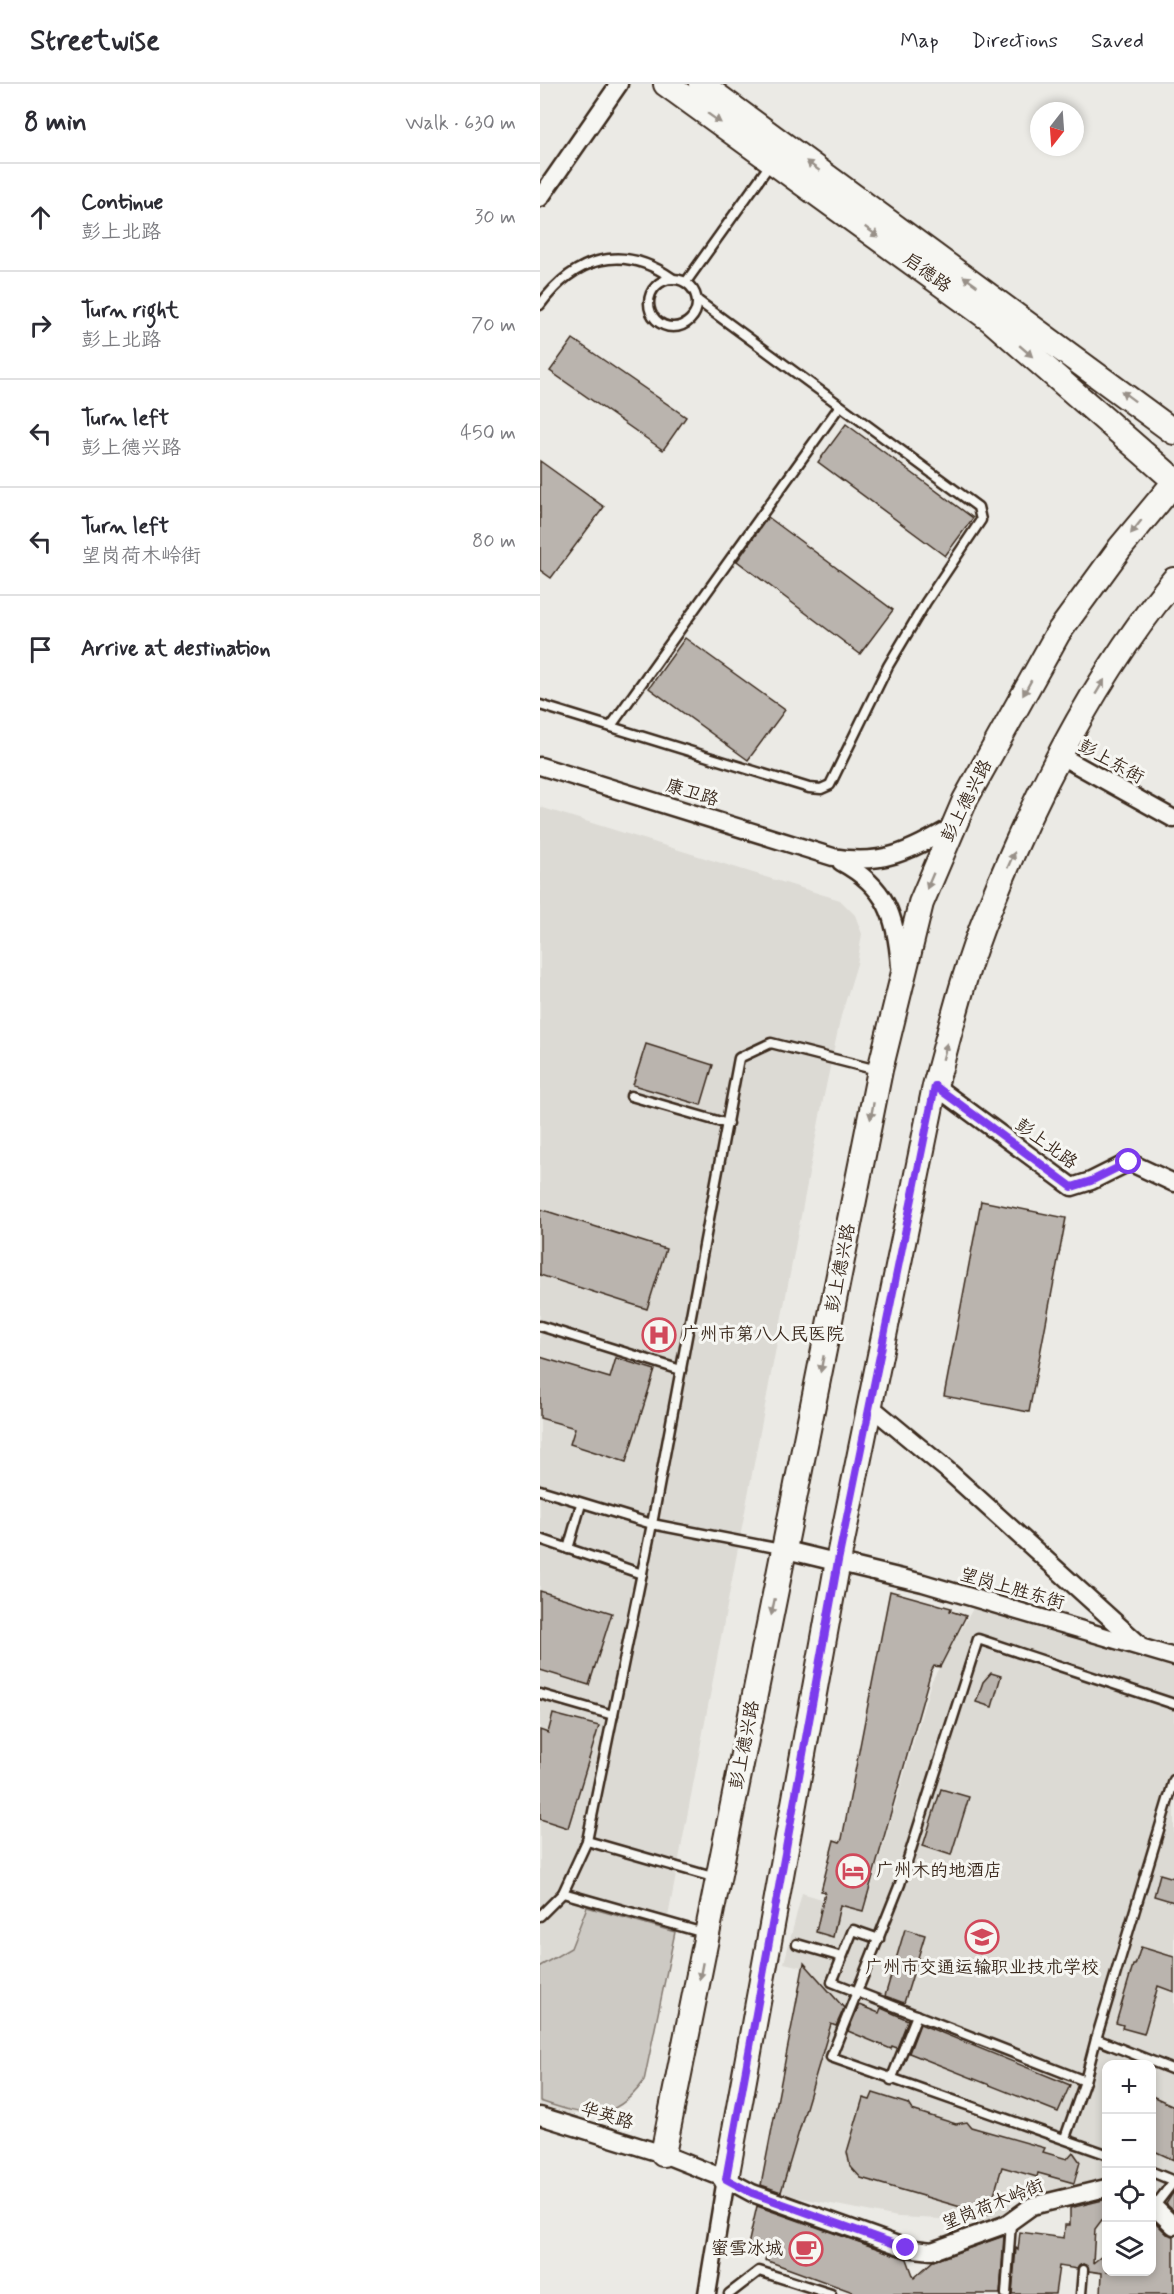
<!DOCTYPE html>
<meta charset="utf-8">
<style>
:root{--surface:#fff;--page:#f2f2f3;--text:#2b2b33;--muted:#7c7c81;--line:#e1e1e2}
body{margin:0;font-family:Mynerve,"LXGW WenKai TC",sans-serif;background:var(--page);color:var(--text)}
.controls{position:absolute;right:18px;bottom:18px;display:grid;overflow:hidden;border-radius:12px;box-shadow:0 3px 9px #0003}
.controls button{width:54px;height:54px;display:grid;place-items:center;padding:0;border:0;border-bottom:2px solid var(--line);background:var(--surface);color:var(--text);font:30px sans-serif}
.compass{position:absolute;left:490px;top:18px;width:54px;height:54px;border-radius:50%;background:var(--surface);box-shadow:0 3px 9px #0003;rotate:197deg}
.stop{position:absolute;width:18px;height:18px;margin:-14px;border:4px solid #7c3aed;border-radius:50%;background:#fff}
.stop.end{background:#7c3aed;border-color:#fff;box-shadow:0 2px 6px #0008}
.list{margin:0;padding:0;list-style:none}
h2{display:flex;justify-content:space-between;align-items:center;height:78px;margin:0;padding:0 24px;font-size:26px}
h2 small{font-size:20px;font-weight:400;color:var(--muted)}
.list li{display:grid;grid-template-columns:39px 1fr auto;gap:18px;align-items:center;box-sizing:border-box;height:108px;padding:0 24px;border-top:2px solid var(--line)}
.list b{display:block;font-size:22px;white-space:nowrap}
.list p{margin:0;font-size:20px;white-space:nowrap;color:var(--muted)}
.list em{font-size:20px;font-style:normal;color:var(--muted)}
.icon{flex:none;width:33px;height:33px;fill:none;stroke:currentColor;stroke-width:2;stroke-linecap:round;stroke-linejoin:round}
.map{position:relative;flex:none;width:634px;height:2210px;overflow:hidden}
header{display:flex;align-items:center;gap:36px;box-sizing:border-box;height:84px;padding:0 30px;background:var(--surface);border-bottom:2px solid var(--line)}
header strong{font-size:28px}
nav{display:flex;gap:33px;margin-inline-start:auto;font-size:21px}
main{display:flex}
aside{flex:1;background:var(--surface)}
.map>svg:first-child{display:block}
</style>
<header>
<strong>Streetwise</strong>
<nav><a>Map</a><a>Directions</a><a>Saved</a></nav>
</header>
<main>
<aside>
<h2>8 min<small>Walk · 630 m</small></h2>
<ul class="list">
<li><svg class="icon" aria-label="ahead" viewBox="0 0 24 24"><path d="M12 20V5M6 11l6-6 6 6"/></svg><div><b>Continue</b><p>彭上北路</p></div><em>30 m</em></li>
<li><svg class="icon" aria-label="right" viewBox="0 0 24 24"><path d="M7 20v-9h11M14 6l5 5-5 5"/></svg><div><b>Turn right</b><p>彭上北路</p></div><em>70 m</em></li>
<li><svg class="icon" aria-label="left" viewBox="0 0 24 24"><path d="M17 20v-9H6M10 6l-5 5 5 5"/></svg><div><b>Turn left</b><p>彭上德兴路</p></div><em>450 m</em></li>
<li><svg class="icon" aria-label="left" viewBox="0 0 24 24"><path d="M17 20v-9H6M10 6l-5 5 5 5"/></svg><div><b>Turn left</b><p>望岗荷木岭街</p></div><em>80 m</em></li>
<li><svg class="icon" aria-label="arrive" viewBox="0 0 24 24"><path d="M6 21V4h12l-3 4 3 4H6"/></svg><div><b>Arrive at destination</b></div></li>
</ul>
</aside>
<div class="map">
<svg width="634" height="2210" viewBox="0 0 634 2210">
<rect width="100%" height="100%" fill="#ebeae5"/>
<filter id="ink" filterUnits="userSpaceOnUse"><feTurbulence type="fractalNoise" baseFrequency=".0167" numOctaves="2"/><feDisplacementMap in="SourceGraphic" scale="12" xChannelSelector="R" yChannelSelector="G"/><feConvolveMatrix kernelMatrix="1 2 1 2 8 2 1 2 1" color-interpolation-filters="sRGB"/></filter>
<g filter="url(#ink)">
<g fill="#dcdad4">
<polygon points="0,723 300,816 315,831 322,850 317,880 301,932 283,1016 124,1854 41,2030 31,2030 0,2020"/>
<polygon points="435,1521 634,1580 634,2093 614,2111 612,2110 612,1980 566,1980 566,2096 506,2111 477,2102 465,2138 358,2133 240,2110 298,1917 270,1885 244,1879 262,1809 324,1828 391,1598"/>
</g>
<path fill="#cdcac4" stroke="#847a71" stroke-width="1.5" d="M47 1823 135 1848 104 1997C72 2041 45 2032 0 2017V1882L31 1864Z"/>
<g fill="#bab4ae" stroke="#3b2a1e" stroke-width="1.5">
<polygon points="33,255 146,333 123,366 10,287"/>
<polygon points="306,340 433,434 405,472 278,378"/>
<polygon points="0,377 64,423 11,494 0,486"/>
<polygon points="228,433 353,526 320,570 197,477"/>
<polygon points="145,554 245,626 208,676 109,604"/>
<polygon points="106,960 173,981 161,1021 93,1001"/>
<polygon points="441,1117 526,1134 489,1328 404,1312"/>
<polygon points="0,1125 126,1165 107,1225 0,1191"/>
<polygon points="0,1273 70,1294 76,1274 115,1286 86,1378 30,1360 35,1344 0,1334"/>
<polygon points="0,1507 72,1529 49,1601 0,1586"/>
<polygon points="350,1507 411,1524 410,1527 426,1532 400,1583 394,1582 391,1587 323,1827 300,1821 293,1853 276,1848 285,1808 281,1807 294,1756 300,1758 302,1755"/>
<polygon points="451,1589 461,1592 452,1623 436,1618 443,1598"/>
<polygon points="13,1630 59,1642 28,1744 0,1735 0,1646 8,1649"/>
<polygon points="401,1705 429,1713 411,1771 383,1762"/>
<polygon points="620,1790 634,1794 634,1818 614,1812"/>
<polygon points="365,1845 385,1851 364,1919 345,1912"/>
<polygon points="601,1863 634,1873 634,1908 618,1902 604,1950 582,1944 583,1941 576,1939 593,1881 595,1881"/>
<polygon points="264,1879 304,1924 296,1942 291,1940 241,2108 221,2101"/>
<polygon points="319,1921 339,1929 341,1924 368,1936 357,1964 352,1962 351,1965 308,1947"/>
<polygon points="380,1940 530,2001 518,2028 369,1969"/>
<polygon points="333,2009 368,2020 372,2026 416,2040 427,2038 431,2043 505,2064 503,2068 527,2075 533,2068 540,2078 534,2099 498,2089 497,2093 462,2083 448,2131 321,2094 310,2082 307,2068 323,2014 330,2016"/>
<polygon points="612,2012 634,2022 634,2076 612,2066"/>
<polygon points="634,2107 634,2127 626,2120"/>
<polygon points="567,2115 567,2129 555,2145 553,2179 567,2168 567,2187 612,2187 612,2135 627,2150 634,2152 634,2210 561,2210 562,2189 549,2187 543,2180 537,2185 519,2182 515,2210 472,2210 476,2164 478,2166 480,2148 524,2154 525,2141 530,2141 530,2124"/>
<polygon points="217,2122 367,2175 374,2194 393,2177 464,2152 460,2210 318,2210 225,2176 227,2169 208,2161"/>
</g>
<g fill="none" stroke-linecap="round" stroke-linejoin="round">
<g stroke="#3b2a1e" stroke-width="13">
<g id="lane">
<circle cx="133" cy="219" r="24"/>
<polyline points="146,198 231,79"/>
<path d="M0 221C35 173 82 159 132 194"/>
<polyline points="0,621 269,704 281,705 290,701 348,582 386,518 441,436 438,423 157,216"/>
<polyline points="71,642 299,323"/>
<polyline points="91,1012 188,1040"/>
<polyline points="0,1242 141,1286"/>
<polyline points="0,1406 112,1440 241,1465"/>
<polyline points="0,1455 102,1490"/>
<polyline points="28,1465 41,1420"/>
<polyline points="0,1610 73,1631"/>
<polyline points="47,1757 176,1794"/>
<polyline points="23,1809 164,1849"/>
<polyline points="0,1832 23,1809 47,1757 112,1440 199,974 231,959 337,986"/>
<polyline points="339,1855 313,1846 292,1898 545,1997 556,1955 634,1986"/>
<polyline points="257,1860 302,1873"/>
<polyline points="556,1955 634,1696"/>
<polyline points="351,1996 377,1931"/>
<polyline points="525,2054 545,1997"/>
<polyline points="566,2070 291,1973 360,1800 438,1555 634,1620"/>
<polyline points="612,2088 634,2097"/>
<polyline points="614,2123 634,2097"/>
<polyline points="189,2210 219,2187 291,2210"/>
<polyline points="466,2210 471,2139"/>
<polyline points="541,2210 543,2186"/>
</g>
</g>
<g stroke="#3b2a1e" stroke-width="21">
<g id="street">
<polyline points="0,114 79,0"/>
<polyline points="521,672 634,735"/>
<path d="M0 682 293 773C343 782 369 767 412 743"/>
<path d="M301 778C347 803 356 832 360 882"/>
<polyline points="395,1002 532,1103 551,1097 589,1078 634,1099"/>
<polyline points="330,1322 406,1385 598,1559"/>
<polyline points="246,1466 383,1499 634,1573"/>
<polyline points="0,2032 123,2070 186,2095 212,2109 366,2164 392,2167 467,2140 492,2122 566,2104"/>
<polyline points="612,2121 634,2142"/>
<polyline points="167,2210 186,2095"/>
</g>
</g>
<g stroke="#3b2a1e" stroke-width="28">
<g id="secondary">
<polyline points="126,0 451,236 634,396"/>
<polyline points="161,0 634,348"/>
<polyline points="123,2070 340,986 381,819 425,716 518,549 580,464 634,399"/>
<path d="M186 2095 298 1477 395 1002C411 944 425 884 448 828 494 712 554 593 634 496"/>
</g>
</g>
<use href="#lane" stroke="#f6f6f2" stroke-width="8"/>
<use href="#street" stroke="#f6f6f2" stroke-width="16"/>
<use href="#secondary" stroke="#f6f6f2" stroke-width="24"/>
</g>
<defs><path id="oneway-solid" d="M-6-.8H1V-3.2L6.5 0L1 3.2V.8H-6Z" transform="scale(1.5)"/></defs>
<g fill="#989088">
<use href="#oneway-solid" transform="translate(174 34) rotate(35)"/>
<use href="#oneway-solid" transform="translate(273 82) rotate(-144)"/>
<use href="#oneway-solid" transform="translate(332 148) rotate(36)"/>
<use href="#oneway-solid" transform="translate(430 197) rotate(-144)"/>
<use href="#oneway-solid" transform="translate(486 267) rotate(41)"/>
<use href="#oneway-solid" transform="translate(588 312) rotate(-143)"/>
<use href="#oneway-solid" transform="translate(596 443) rotate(128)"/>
<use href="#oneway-solid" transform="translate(560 603) rotate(-59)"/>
<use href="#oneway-solid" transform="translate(487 604) rotate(119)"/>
<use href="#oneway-solid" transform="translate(471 776) rotate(-66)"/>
<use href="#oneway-solid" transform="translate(390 797) rotate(113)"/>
<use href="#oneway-solid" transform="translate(405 967) rotate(-75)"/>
<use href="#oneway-solid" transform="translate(332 1027) rotate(101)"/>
<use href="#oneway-solid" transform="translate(282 1280) rotate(101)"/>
<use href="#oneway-solid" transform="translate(233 1523) rotate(102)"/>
<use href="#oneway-solid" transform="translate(161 1887) rotate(101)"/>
</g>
</g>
<g fill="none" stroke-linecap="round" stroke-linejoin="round" filter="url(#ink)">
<polyline stroke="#7c3aed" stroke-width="8" points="366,2164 212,2109 186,2095 298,1477 395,1002 532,1103 551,1097 589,1078"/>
</g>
<defs>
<g id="hospital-ring" transform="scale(1.725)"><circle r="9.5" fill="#f6f6f2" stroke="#d1495b" stroke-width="1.5"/><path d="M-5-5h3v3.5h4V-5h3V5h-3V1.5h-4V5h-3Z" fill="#d1495b"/></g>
<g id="hotel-ring" transform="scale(1.725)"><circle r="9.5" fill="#f6f6f2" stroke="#d1495b" stroke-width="1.5"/><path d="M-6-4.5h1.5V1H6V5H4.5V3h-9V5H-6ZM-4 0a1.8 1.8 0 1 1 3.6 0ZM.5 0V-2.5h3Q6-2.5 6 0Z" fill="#d1495b"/></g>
<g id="school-ring" transform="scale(1.725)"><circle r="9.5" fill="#f6f6f2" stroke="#d1495b" stroke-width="1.5"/><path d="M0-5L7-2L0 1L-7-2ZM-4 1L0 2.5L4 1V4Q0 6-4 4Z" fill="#d1495b"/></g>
<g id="cafe-ring" transform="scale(1.725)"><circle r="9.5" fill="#f6f6f2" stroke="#d1495b" stroke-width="1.5"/><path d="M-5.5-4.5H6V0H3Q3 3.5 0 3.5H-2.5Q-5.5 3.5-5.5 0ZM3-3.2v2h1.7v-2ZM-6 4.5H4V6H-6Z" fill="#d1495b"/></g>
</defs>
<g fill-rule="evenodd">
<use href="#hospital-ring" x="119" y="1251"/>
<use href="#hotel-ring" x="313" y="1787"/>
<use href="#school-ring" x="442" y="1853"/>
<use href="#cafe-ring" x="266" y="2165"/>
</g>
<g text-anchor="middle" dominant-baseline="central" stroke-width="6" stroke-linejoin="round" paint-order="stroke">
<g font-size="18" fill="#3b2a1e" stroke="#f6f6f2">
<text transform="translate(387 189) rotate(36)">启德路</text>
<text transform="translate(571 678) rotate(29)">彭上东街</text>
<text transform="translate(152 709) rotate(17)">康卫路</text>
<text transform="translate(427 717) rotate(-63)">彭上德兴路</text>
<text transform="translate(506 1060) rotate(36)">彭上北路</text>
<text transform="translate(301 1184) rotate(-79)">彭上德兴路</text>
<text transform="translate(472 1505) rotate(16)">望岗上胜东街</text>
<text transform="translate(205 1661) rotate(-79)">彭上德兴路</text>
<text transform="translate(67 2032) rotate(17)">华英路</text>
<text transform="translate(453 2121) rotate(-22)">望岗荷木岭街</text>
</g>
<g font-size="18" fill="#3b2a1e" stroke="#f6f6f2" text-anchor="start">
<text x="142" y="1251">广州市第八人民医院</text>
<text x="336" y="1787">广州木的地酒店</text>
<text x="442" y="1884" text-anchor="middle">广州市交通运输职业技术学校</text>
<text x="243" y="2165" text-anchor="end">蜜雪冰城</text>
</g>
</g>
</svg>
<div class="controls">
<button>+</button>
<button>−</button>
<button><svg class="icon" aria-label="locate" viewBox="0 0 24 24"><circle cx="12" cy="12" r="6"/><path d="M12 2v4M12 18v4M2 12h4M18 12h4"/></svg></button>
<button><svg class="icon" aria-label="layers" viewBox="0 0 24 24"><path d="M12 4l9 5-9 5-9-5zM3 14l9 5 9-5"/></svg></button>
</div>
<svg class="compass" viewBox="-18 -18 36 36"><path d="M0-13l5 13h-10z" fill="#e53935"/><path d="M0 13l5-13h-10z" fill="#7c7c81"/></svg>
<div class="stop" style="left:589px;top:1078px"></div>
<div class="stop end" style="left:366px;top:2164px"></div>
</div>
</main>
